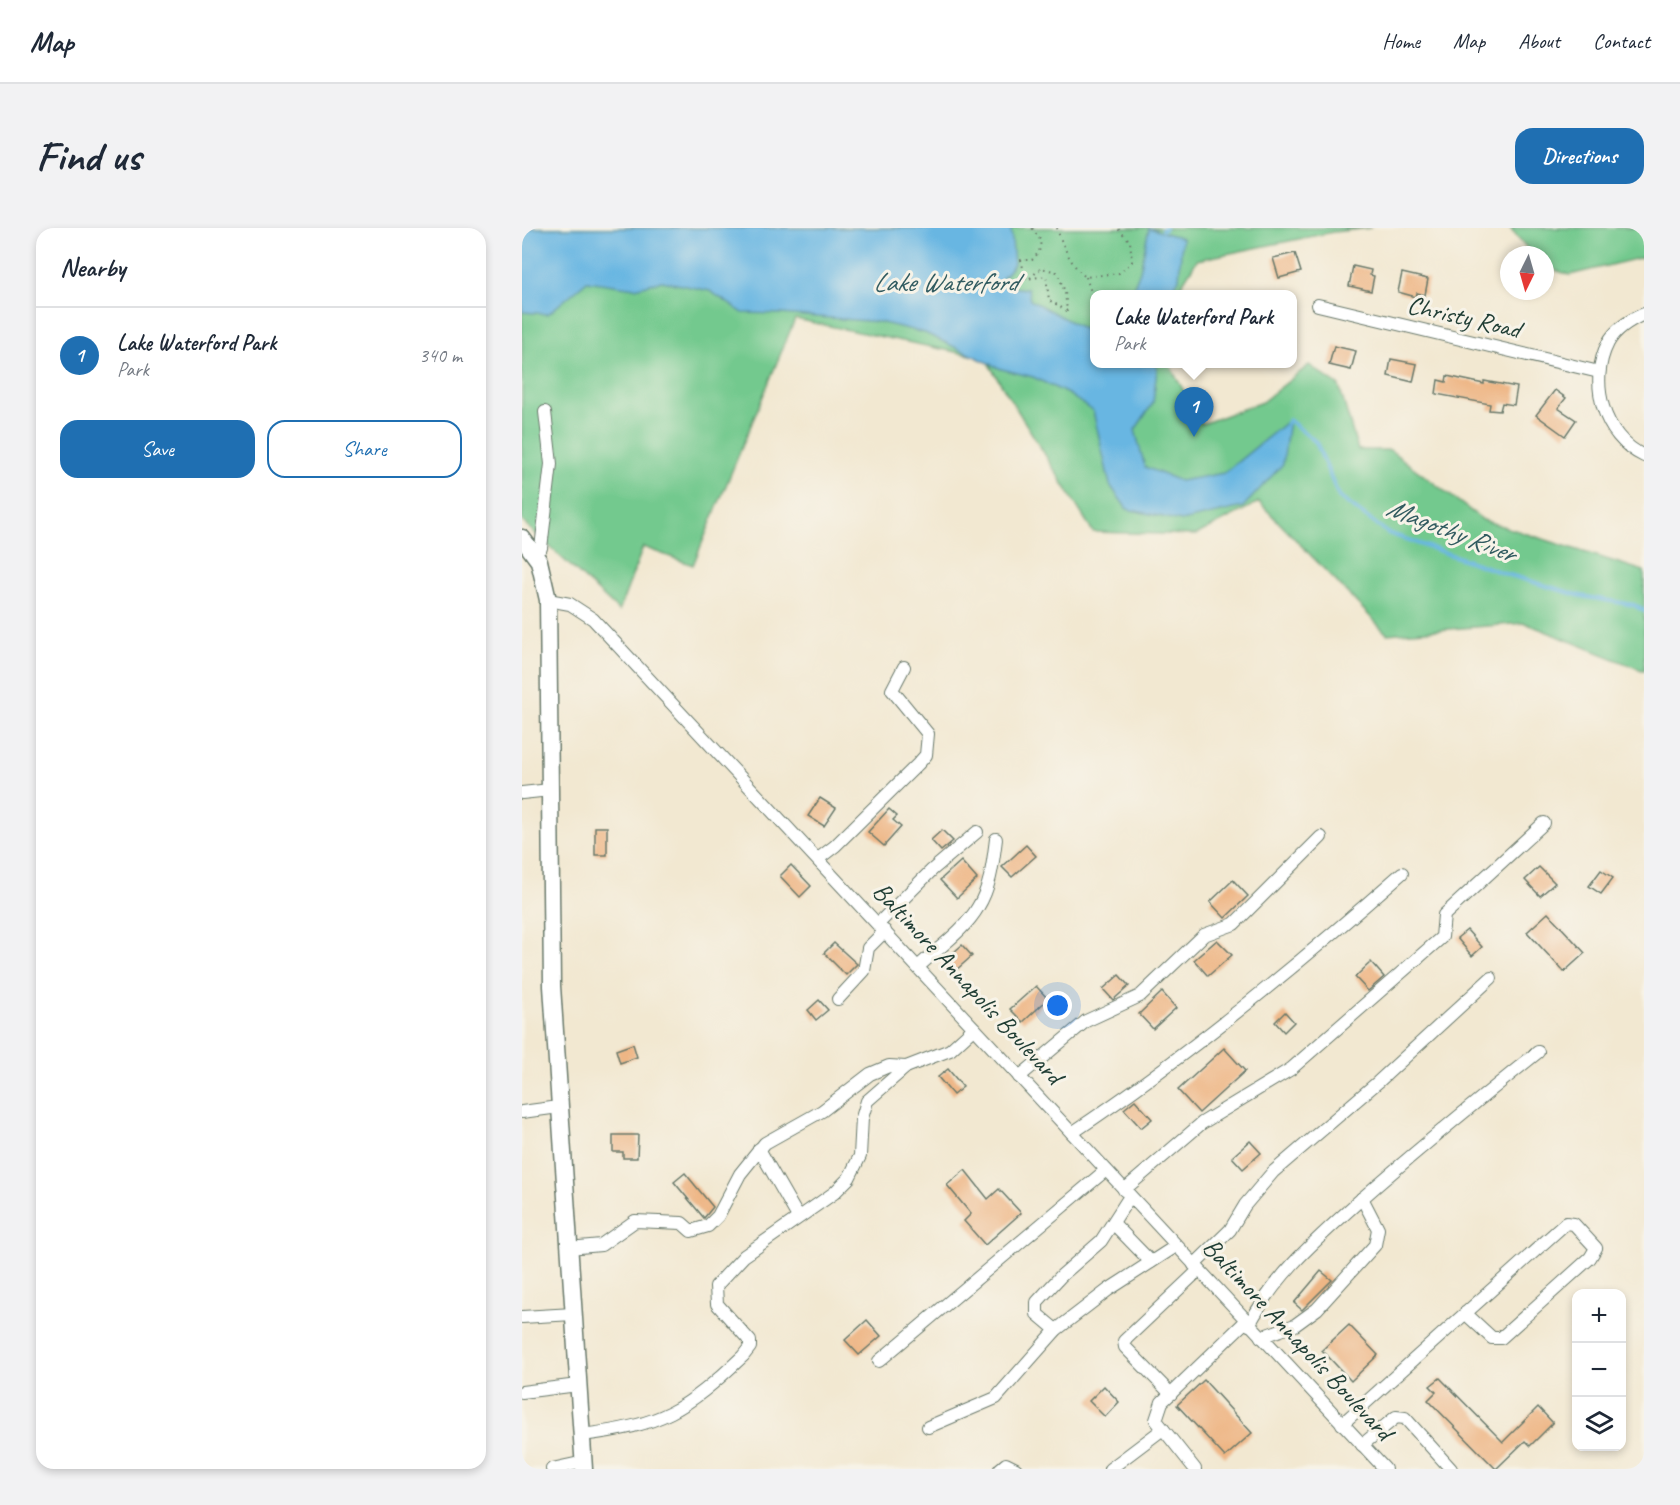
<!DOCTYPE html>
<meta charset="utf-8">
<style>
:root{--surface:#fff;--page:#f2f2f3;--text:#1f2937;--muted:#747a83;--line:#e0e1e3;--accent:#1f6fb2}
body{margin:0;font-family:Caveat,sans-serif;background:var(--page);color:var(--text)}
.controls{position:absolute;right:18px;bottom:18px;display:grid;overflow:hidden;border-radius:12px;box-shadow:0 3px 9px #0003}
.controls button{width:54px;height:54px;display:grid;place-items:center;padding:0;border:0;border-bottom:2px solid var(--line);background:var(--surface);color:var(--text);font:30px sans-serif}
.compass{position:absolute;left:978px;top:18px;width:54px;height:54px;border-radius:50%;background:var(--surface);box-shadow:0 3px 9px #0003;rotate:185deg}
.you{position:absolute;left:536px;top:778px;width:21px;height:21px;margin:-15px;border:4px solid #fff;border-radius:50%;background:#1a73e8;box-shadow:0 0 0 9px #1a73e833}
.badge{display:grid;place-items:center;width:39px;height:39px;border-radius:50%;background:var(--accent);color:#fff;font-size:20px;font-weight:700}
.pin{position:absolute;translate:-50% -50px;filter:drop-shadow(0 2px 3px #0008)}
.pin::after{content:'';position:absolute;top:32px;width:21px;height:18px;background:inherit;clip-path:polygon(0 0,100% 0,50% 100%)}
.popup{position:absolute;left:568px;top:62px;width:207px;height:78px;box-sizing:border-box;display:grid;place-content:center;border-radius:12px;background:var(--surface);filter:drop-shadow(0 2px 4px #0005);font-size:20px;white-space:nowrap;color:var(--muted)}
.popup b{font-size:22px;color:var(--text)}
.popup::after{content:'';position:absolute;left:50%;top:100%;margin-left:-12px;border:12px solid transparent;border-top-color:var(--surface)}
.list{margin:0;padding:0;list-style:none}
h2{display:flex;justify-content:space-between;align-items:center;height:78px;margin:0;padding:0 24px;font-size:26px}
h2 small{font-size:20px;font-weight:400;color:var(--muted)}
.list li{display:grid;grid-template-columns:39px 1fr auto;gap:18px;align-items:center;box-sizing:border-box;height:96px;padding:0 24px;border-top:2px solid var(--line)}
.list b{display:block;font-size:22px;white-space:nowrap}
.list p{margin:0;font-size:20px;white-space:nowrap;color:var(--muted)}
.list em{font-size:20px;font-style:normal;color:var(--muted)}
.actions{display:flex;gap:12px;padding:18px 24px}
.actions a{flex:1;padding:14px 0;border:2px solid var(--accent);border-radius:18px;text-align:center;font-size:21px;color:var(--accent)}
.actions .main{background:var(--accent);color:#fff}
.icon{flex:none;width:33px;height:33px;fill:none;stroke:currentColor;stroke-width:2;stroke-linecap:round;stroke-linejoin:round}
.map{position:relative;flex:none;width:1122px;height:1241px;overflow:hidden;border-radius:18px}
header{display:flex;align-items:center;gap:36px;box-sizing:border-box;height:84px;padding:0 30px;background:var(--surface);border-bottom:2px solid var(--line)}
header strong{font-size:28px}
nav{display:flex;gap:33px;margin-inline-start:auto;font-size:21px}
.intro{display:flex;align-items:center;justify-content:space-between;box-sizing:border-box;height:144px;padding:0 36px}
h1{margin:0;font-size:42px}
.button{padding:15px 27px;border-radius:18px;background:var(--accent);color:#fff;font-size:21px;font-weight:700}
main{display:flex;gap:36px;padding:0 36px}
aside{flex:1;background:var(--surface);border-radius:18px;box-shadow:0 3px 9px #0003}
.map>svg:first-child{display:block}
</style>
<header>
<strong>Map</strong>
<nav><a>Home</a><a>Map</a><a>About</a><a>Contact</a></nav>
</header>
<div class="intro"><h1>Find us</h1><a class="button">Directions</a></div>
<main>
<aside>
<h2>Nearby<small></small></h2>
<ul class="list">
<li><span class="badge">1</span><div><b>Lake Waterford Park</b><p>Park</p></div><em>340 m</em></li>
</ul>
<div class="actions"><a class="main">Save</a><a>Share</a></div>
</aside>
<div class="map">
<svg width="1122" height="1241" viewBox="0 0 1122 1241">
<rect width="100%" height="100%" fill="#f7f3e8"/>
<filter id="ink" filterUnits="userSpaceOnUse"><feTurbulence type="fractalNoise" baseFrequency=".0167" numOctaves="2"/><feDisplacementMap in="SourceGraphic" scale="12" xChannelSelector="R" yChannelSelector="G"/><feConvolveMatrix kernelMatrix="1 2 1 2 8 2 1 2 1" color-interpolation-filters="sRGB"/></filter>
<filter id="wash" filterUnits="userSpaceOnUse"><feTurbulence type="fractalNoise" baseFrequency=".008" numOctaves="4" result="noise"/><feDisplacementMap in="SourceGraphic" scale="24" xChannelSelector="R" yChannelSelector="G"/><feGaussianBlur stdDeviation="1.35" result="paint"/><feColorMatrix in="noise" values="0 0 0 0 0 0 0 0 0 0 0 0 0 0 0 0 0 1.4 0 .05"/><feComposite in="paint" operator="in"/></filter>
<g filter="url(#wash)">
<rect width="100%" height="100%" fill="#f2e8d1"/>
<g fill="#73c98e" stroke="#498361" stroke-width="1.5">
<polygon points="0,0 849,0 811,4 675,32 654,66 573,67 573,136 647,136 680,196 740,174 787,137 817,158 836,222 868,222 961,292 1122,343 1122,443 1003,395 865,406 737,274 674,307 571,304 463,130 273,91 171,337 121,319 97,383 0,293"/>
<polygon points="988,0 1122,0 1122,29 1048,47 1023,39 1023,27 1011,27"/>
</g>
<g fill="#68b6e2" stroke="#447a8b" stroke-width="1.5">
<polygon points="0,0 489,0 492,36 478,53 485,59 506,61 508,72 573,107 573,136 633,136 635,141 631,175 613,202 623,239 658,253 702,245 767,192 761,236 721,279 659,293 605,281 588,257 571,183 546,166 511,149 479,141 403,105 357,94 259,86 221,85 188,63 140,53 113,60 65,53 26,86 0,84"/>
<polygon points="627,0 660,10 657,51 646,66 609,66 618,43"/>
</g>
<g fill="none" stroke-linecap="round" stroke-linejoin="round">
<g stroke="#68b6e2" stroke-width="4">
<polyline points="640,2 643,0"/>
<polyline points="765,195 767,192 794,214 817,269 866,305 984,346 1059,368 1112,377 1122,383"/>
</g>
</g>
<g id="blocks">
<g fill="#eeb685">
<polygon points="773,25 779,44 757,50 751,30"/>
<polygon points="831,38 849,42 848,47 852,48 849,63 827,58"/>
<polygon points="880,45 906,51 903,67 895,65 894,69 876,64"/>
<polygon points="812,118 834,123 829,142 807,137"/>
<polygon points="869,131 895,136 891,154 866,148"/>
<polygon points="925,148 962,156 962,153 995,159 992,177 980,175 978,183 967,182 968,176 914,166 916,152 924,154"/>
<polygon points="1033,162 1044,170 1036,180 1054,192 1043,208 1014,187"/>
<polygon points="298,570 314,580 302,598 286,588"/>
<polygon points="367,581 375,588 371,592 379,599 362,618 346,604"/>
<rect x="73" y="599" width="12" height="28"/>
<polygon points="420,602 431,613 419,623 409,612"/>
<polygon points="504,617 514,628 490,649 480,639"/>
<polygon points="439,633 455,651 435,670 418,652"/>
<polygon points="269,637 289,658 278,669 258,648"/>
<polygon points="1017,639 1033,655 1018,668 1003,652"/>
<polygon points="1079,642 1091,650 1079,666 1067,658"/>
<polygon points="711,652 726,668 703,690 688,674"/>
<polygon points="1026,685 1063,725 1042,744 1005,704"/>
<polygon points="945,702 960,719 950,728 935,710"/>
<polygon points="695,712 710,727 686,748 672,732"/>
<polygon points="312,715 335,736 324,747 302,725"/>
<polygon points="440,717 450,728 433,743 423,732"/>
<polygon points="849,734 862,749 846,763 833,749"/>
<polygon points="597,747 607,758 591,772 581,761"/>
<polygon points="514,758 526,771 501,794 488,781"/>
<polygon points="640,764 654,780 631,801 617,786"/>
<polygon points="297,772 306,782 294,792 286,782"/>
<polygon points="763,784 772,794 762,804 753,794"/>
<polygon points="111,816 115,829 98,835 94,822"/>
<polygon points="702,820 723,843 677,885 656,862"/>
<polygon points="426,841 441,859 431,867 416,849"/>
<polygon points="613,872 630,891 619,900 602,881"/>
<polygon points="91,907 116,907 115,930 101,930 101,924 91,924"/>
<polygon points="728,913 739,925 721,941 710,929"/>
<polygon points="443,942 466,971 477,961 499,985 463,1017 442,993 449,986 425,957"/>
<polygon points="163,945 191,979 182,990 152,954"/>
<polygon points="799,1043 810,1052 780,1082 772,1075"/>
<polygon points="345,1092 359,1108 337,1127 323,1112"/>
<polygon points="827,1097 856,1127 829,1153 800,1122"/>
<polygon points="918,1150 981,1214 1016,1179 1031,1195 1008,1218 1003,1213 974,1241 906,1172 914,1164 908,1158"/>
<polygon points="682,1152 730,1205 703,1229 655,1177"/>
<polygon points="582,1158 597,1174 583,1189 567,1173"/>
</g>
</g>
</g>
<g filter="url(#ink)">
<use href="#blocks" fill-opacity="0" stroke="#69796b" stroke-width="1.5"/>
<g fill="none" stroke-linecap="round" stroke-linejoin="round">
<g stroke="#69796b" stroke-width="14">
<g id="minor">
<polyline points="796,77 1077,144"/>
<path d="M1122 86C1108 92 1094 100 1086 115 1066 154 1081 209 1122 228"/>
<polyline points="11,324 19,320 29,236 23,184"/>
<polyline points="26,372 48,376 71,391 863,1241"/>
<polyline points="0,565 28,562"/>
<polyline points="296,631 313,618 396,536 404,527 406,506 370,462 382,439"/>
<polyline points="356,696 410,642 455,604"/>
<path d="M396 739C415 721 443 702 456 679 469 658 471 634 474 611"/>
<polyline points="316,771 342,743 346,720 363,703"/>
<polyline points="497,849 564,793 618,768 682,707 712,696 799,609"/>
<polyline points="0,884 37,879"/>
<path d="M550 905C666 828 776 737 880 645"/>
<polyline points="237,921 276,989"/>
<polyline points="602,962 680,895 769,841 920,709 922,687 1022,595"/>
<polyline points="591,995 629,1034"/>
<polyline points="47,1020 79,1017 113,993 160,995 169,1003 186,998 196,988 218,946 243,915 300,883 348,846 367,838 384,839"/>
<polyline points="672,1037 708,1002 723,977 751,944 856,854 969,750"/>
<polyline points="0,1089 51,1086"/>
<path d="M727 1097C754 1046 794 1012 836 974 895 922 955 873 1016 824"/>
<polyline points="534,1102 515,1086 515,1074 539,1048 579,1013 608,968"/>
<polyline points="739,1109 773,1097 795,1081 853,1017 856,1001 840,970"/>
<polyline points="357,1133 584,942"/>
<polyline points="0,1164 56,1157"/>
<polyline points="649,1166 603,1119 602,1113 677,1042"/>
<polyline points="820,1196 1044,995 1052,996 1074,1020 1068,1030 979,1110 970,1110 943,1085"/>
<polyline points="406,1199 474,1170 534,1102 586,1062 654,1018"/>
<path d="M60 1207C140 1197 163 1183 221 1128L228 1119V1113L195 1076 194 1058 222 1028 312 965 327 950 338 928 340 890 345 873 384 839 428 822 452 800"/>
<polyline points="840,1217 874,1189 883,1190 929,1241"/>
<polyline points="30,1241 62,1234"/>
<polyline points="478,1241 484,1236 494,1241"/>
<polyline points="588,1241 641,1201"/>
<polyline points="673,1241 634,1192 640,1174 724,1093"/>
</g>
</g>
<g stroke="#69796b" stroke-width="19">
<polyline id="major" points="0,310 17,333 26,372 30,758 62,1241"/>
</g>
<g stroke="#69796b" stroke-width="2" stroke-dasharray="1.5 4.5" stroke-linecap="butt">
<path d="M535 0C539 15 551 41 564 49L597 45 610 34 608 13 595 0"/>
<polyline points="564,49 573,76"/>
<polyline points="508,50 519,40 535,44 543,64 545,83 527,72 524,48 504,51 499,32 510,32 517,24 519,13 510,0"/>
</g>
<use href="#minor" stroke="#fff" stroke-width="12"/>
<use href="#major" stroke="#fff" stroke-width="16"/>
</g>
</g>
<g text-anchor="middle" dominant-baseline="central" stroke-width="6" stroke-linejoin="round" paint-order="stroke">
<g font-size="26" fill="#1f3d34" stroke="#f7f3e8">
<text transform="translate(942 89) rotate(13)">Christy Road</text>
<text transform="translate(446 755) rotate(47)">Baltimore Annapolis Boulevard</text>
<text transform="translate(776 1111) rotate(47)">Baltimore Annapolis Boulevard</text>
</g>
<g font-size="27" font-style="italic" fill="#315b60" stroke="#f7f3e8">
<text x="423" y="54">Lake Waterford</text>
<text transform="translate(929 302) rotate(21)">Magothy River</text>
</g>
</g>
</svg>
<div class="controls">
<button>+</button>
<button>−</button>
<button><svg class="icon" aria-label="layers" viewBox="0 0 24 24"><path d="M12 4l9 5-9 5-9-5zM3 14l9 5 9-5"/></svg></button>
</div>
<svg class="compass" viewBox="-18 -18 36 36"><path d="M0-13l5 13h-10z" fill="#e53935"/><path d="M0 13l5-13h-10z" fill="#747a83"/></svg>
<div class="you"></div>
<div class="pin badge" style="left:672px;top:209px">1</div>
<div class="popup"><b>Lake Waterford Park</b>Park</div>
</div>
</main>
